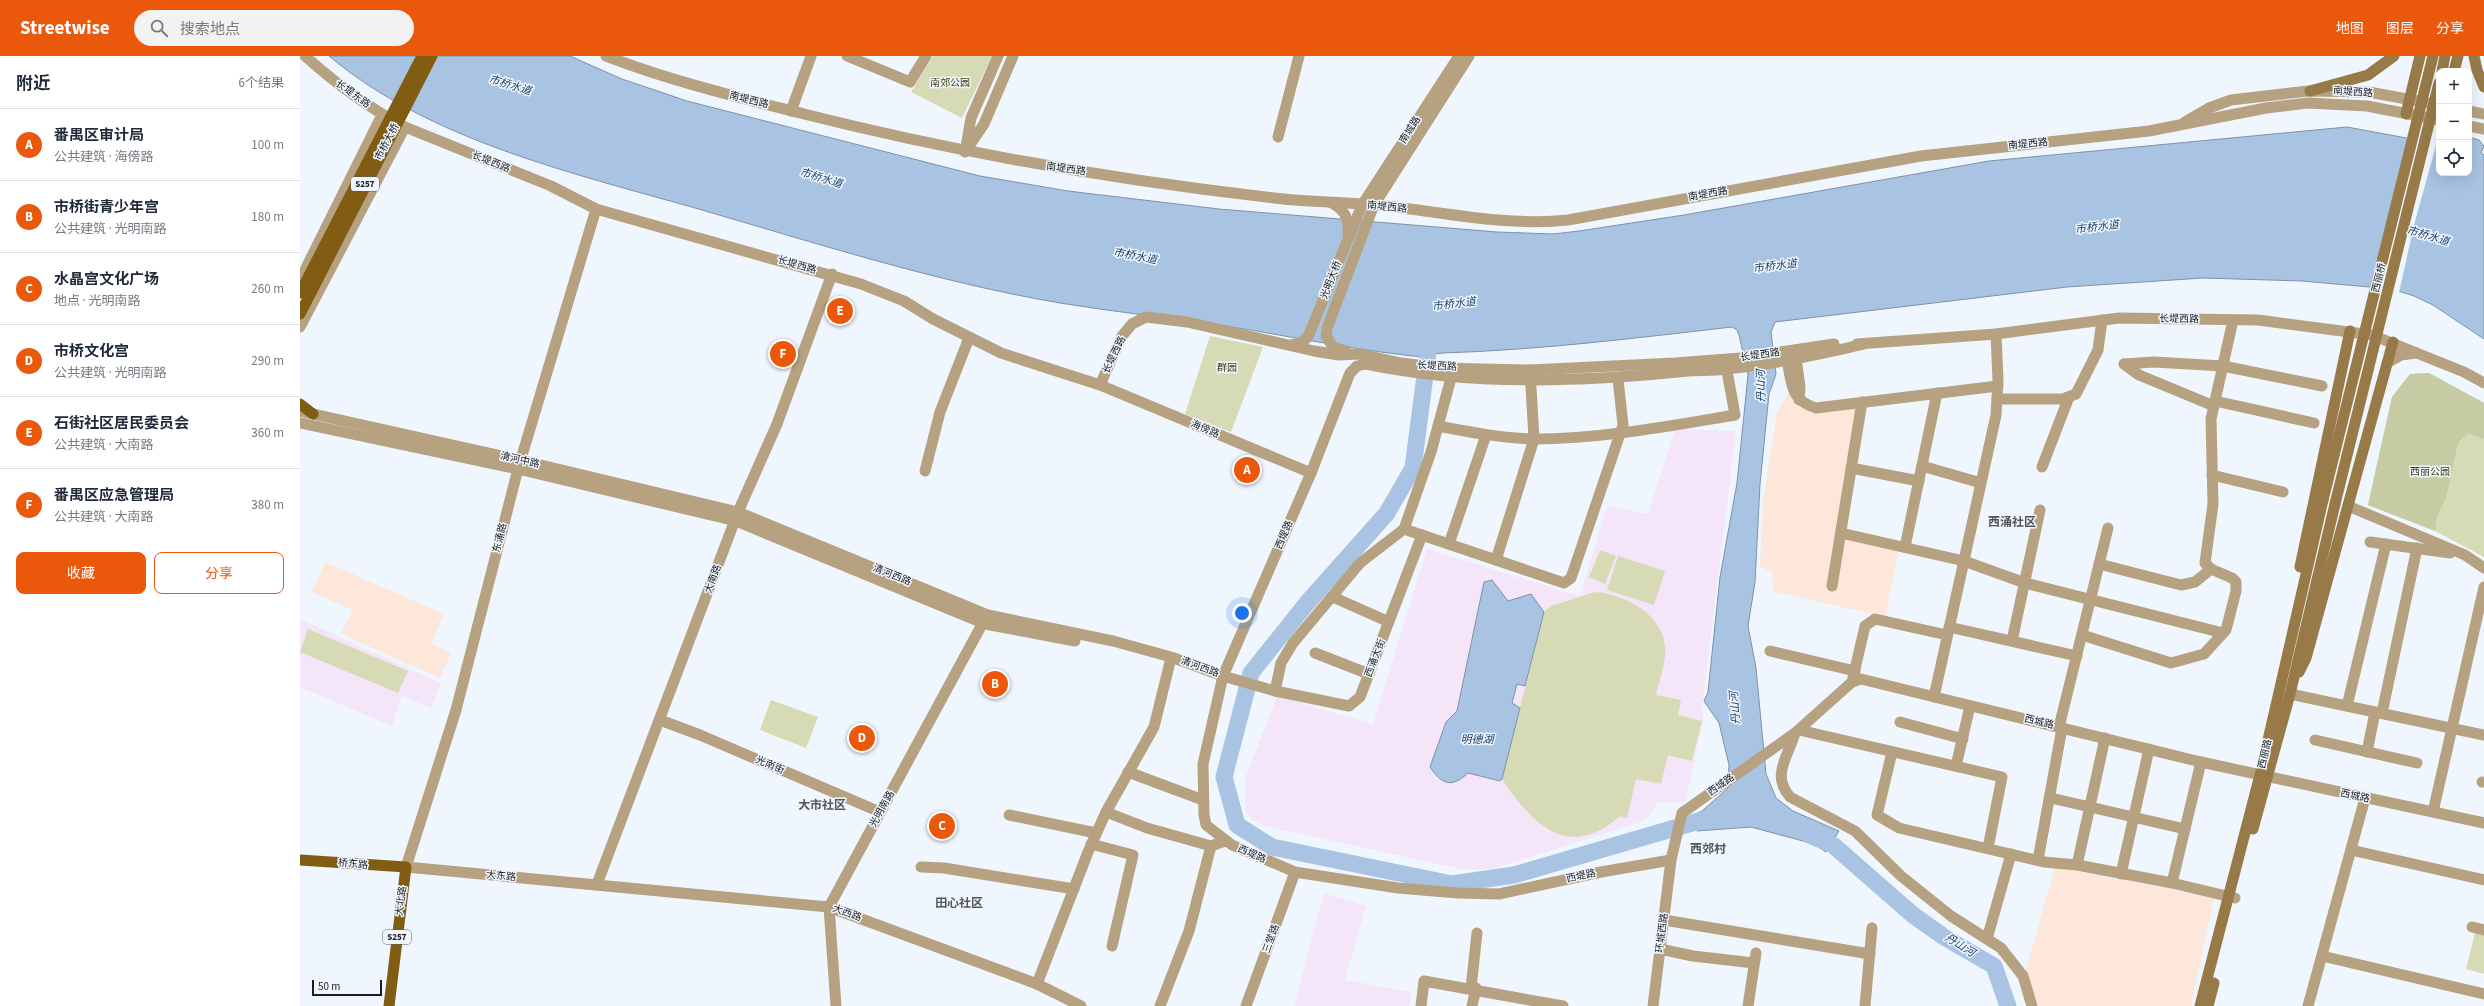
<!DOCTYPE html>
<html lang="zh">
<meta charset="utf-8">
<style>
:root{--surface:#fff;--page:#f2f2f3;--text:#1f2937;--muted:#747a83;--line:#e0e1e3;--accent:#ea580c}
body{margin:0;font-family:"Source Sans 3","Noto Sans SC",sans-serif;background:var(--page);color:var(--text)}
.controls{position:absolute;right:12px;top:12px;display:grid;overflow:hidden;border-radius:8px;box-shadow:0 4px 16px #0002}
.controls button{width:36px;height:36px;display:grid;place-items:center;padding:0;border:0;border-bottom:1px solid var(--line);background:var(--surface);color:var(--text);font:20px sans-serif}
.scale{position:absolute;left:12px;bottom:10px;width:70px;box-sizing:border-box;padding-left:4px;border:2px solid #1a1c1f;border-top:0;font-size:11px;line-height:14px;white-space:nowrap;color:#1a1c1f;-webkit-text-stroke:3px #f0f6fe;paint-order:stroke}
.you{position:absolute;left:942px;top:557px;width:14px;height:14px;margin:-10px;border:3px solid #fff;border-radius:50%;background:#1a73e8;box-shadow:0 0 0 6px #1a73e833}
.badge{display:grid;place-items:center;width:26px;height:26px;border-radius:50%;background:var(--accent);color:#fff;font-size:13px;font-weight:700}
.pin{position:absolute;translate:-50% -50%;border:2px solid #fff;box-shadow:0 1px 4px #0006}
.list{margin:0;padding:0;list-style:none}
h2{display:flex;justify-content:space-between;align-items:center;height:52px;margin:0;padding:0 16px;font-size:17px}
h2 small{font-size:13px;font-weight:400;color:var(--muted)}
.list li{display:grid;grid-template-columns:26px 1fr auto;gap:12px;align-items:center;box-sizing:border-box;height:72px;padding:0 16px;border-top:1px solid var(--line)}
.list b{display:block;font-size:15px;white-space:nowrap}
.list p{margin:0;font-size:13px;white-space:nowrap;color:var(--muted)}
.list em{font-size:13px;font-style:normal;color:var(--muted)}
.actions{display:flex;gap:8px;padding:12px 16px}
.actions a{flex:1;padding:9px 0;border:1px solid var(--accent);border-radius:8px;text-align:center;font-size:14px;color:var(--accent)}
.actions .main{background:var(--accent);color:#fff}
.icon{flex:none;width:22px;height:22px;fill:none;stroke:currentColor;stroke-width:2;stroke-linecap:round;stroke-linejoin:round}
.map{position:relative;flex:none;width:2184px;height:950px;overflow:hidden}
header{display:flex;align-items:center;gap:24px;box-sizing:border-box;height:56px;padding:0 20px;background:var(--accent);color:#fff}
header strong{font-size:19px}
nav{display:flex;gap:22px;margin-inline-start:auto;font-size:14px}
.search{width:280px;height:36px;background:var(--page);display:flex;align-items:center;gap:10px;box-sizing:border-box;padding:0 14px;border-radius:22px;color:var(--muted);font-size:15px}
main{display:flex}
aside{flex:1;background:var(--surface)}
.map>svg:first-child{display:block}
</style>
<header>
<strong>Streetwise</strong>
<div class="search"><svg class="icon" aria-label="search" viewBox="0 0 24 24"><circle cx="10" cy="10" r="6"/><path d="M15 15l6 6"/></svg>搜索地点</div>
<nav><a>地图</a><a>图层</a><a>分享</a></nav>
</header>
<main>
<aside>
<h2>附近<small>6个结果</small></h2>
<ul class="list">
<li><span class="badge">A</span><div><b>番禺区审计局</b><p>公共建筑 · 海傍路</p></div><em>100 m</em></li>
<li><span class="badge">B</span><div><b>市桥街青少年宫</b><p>公共建筑 · 光明南路</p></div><em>180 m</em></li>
<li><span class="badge">C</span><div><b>水晶宫文化广场</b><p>地点 · 光明南路</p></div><em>260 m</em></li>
<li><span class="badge">D</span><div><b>市桥文化宫</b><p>公共建筑 · 光明南路</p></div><em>290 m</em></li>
<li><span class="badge">E</span><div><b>石街社区居民委员会</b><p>公共建筑 · 大南路</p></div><em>360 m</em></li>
<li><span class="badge">F</span><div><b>番禺区应急管理局</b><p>公共建筑 · 大南路</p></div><em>380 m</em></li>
</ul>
<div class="actions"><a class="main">收藏</a><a>分享</a></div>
</aside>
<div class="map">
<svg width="2184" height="950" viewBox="0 0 2184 950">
<rect width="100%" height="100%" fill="#f0f6fe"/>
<g fill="#fde6da">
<polygon points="1500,316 1507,351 1559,348 1546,476 1599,492 1585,561 1473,535 1472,516 1460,511 1463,446 1477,357"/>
<polygon points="25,506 144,558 131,588 151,597 140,622 41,578 52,554 12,536"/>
<polygon points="1755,811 1914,842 1891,950 1739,950 1725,917"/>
</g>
<g fill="#f4e5f9">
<polygon points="1375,373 1436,375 1402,651 1403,665 1385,746 1357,747 1352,756 1341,766 1198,811 1180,814 1161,813 964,770 953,764 945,755 945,723 977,640 1073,668 1127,493 1280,540 1307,450 1348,458"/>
<polygon points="0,563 141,627 131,652 102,640 92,670 0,631"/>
<polygon points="1024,837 1066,850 1045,924 1112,936 1109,950 994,950"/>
</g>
<g fill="#d6dbb6">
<polygon points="633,0 692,0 662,62 611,36"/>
<polygon points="910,280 963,291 931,376 885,358"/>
<polygon points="2129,317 2184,347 2184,501 2135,475 2068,449 2092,341 2110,318"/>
<polygon points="1300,494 1316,500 1305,528 1289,521"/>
<polygon points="1318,500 1365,515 1354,549 1307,534"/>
<path d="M1295 536C1326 538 1369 561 1365 599 1364 612 1359 626 1356 639L1381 644 1378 659 1402 665 1392 705 1368 699 1361 728 1336 723 1327 762 1319 761C1268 805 1232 768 1202 723L1244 556 1251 550Z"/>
<polygon points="8,573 108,615 98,637 0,596"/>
<polygon points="471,644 518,661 506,692 460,674"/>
<polygon points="2175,877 2184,879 2184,918 2166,913"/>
</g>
<polygon fill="#c6cba4" points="2129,317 2184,347 2184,383 2168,377 2158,387 2146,442 2137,460 2135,475 2068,449 2092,341 2110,318"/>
<g fill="#a9c3e3" stroke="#7e91a8">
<path d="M29 0H270L322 23 387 45 680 120 768 135 919 153 1197 176 1253 178 1279 175 1384 159 1689 105 2047 71 2139 88V117H2169V81L2179 84 2184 90 2181 97 2184 99V283L2133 249 2114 240 2092 233 2002 225 1903 222 1767 231 1475 266 1471 276 1476 318 1469 338 1460 428 1455 526 1448 570 1456 612 1466 718 1476 742 1493 755 1539 775 1526 796 1514 788 1451 771 1397 775 1391 760 1402 755 1428 732 1429 709 1419 667 1404 645 1408 636 1420 521 1437 427 1448 319 1439 279 1437 274 1432 271C1336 282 1240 294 1143 297L1133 298V302C1063 296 995 281 926 270 871 262 815 256 760 247 636 226 516 187 395 152 272 117 129 84 29 0Z"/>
<path d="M1192 524 1208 545 1231 538 1244 556 1225 630 1217 628 1212 647 1220 652 1202 723 1200 725 1168 717C1152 732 1142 729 1130 711L1146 666 1157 655 1184 526Z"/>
</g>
<polygon fill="#f0f6fe" points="2112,80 2137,86 2114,169 2099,237 2071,233"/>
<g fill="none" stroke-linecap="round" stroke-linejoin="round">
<g stroke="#a9c3e3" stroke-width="17">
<polyline points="1123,280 1128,296 1113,412 1087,457 1007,547 951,617 924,721 937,769 972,791 1152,828 1214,819 1416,760"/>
<polyline points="1509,779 1533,789 1613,859 1644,881 1694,910 1708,950"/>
</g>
<g stroke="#b6a281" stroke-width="11">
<polyline points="547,0 610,26 626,0"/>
<polyline points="491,55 511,0"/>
<polyline points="978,81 999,0"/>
<polyline points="666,91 671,62 698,0"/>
<polyline points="665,96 684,68 713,0"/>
<polyline points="1496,302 1500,331 1499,344"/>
<path d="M1487 304C1492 328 1490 344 1516 352L1698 330"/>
<polyline points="1824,308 1854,306 1923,310 2022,330"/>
<polyline points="1824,308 1839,319 1914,350"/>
<polyline points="1697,343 1763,343 1776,338 1798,294 1802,264"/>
<polyline points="1915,345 2014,367"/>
<path d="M1138 370C1169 376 1201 382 1234 383 1301 383 1369 370 1435 359L1425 304"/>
<polyline points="1622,410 1681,427"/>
<polyline points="1742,411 1769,341"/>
<polyline points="1551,412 1619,425"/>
<polyline points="625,415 640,356 669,282"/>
<polyline points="1912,419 1983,436"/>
<polyline points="2048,450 2165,499 2184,512"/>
<polyline points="1104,473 1264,527 1271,522 1323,369 1318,323"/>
<polyline points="1541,477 1664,505 1725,527 1923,577"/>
<polyline points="2070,486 2150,497"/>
<polyline points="1149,488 1186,379"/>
<polyline points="1605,491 1637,337"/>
<polyline points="1196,504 1234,383 1230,314"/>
<polyline points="1799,508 1881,529 1895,526 1911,513"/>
<polyline points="1532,530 1562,346"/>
<polyline points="1033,541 1089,566"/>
<polyline points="1649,571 1777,600"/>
<polyline points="1782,579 1871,607 1904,598 1926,574 1936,535 1936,526 1932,522 1911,513 1905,507 1913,448 1911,363 1933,264"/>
<polyline points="1712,585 1740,454"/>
<polyline points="1470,595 1555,615"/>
<polyline points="1015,597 1069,618"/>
<polyline points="923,620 975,635 1049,650 1060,641 1122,479"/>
<polyline points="1552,626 1565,570 1575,563 1647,579"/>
<polyline points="975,635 981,607 993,587 1060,507 1104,473 1131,396 1151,322"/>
<polyline points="1990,638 2184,679"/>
<polyline points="1634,641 1696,359 1698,324 1696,278"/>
<polyline points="2047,650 2086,488"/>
<polyline points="2082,657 2117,492"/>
<polyline points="1600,666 1663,683"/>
<polyline points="1759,671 1808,472"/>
<polyline points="1499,674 1702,721 1688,792"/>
<path d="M1495 677C1488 701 1471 719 1490 741L1555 775 1601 820 1651 860 1701 892 1723 920 1732 950"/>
<polyline points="2015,684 2117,707"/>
<polyline points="1592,696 1577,759 1599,772 1744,806 1777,809 1872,827"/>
<polyline points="2067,696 2075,656"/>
<polyline points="1901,706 1872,827 1935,842"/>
<polyline points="1656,710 1670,650"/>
<polyline points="828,716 903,744"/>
<polyline points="2182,726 2184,726"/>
<polyline points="1751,742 1885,773"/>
<polyline points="806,756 847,772 911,790 925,785"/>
<polyline points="2133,756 2184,531"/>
<polyline points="709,759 796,777"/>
<polyline points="791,788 833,799 812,890"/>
<polyline points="2051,794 2184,824"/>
<polyline points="1738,804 1762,672"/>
<polyline points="1777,809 1805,682"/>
<polyline points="621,811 644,812 774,833"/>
<polyline points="1821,818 1849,693"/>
<polyline points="1364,864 1570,898"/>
<polyline points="2172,871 2184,874"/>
<polyline points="1687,883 1711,798"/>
<polyline points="1360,893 1393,900 1454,907"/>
<polyline points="2022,900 2184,938"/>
<polyline points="737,928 788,796 806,756 854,671 870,606"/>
<polyline points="1171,932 1177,877"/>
<polyline points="860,950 889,875 911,790"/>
<polyline points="1121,950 1124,925 1263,950"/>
<polyline points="1172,950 1176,932"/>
<polyline points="1448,950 1456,897"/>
<polyline points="1565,950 1572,872"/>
<polyline points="2008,950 2065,742"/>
</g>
<g stroke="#b6a281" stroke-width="11">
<path d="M5 0C35 27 69 52 105 71L251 130 296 153 561 228 604 245 633 263 701 297 800 329 1011 417"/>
<path d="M306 0C371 25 437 41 504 58 659 97 815 124 974 142 1008 146 1043 146 1077 149 1140 155 1204 171 1268 164L1621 100 1849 75 1966 52 2008 47 2067 50 2139 64"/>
<polyline points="2169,55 2184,58"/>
<polyline points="1885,66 1909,52 1931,44 2008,35 2069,36 2139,49"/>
<polyline points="2169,70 2184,73"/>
<path d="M1032 147C1046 155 1049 163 1048 178"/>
<polyline points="296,153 218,413 156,654 106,811 529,851 737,928 781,950"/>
<polyline points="0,224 82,59"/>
<polyline points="0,271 105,71"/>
<polyline points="1557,288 1696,278 1819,262 1958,264 2072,279 2164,316 2184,327"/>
<polyline points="991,289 1001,287 1008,281 1062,149 1159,0"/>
<polyline points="1046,295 1033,291 1026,280 1027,272 1070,159 1074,149 1169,0"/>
<polyline points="2087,307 2101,299 2116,297"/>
<polyline points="800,329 822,280 832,268 846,261 887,266 1014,295 1039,299 1060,298 1101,307 1141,312 1230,314 1375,307 1440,302 1534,288"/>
<polyline points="0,355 220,404 438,456 688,559 813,585 871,601 923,620"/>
<polyline points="0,367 218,413 436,465 685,568 775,585"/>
<polyline points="360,664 400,679 580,756"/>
<path d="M1371 804 1301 816 1199 838 1158 837 1098 832 995 816 932 789 906 769 904 759 903 708 923 620 1011 417 1050 317 1057 310 1066 308C1172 330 1280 326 1388 315 1401 314 1414 315 1427 313 1473 308 1519 299 1564 288"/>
<polyline points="297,828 438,456 477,368 532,218"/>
<polyline points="536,950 529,851 686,561"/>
<polyline points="946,950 995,816"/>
<polyline points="1353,950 1371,804 1382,757 1495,677 1552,626 1561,623 1901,706 2184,767"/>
</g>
<g stroke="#977a47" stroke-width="11">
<polyline points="2174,0 2177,14 2184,31"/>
<polyline points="2142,15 2145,0"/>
<polyline points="2154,15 2158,0"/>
<polyline points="2010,35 2068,19 2094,0"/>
<polyline points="2106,58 2120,0"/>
<polyline points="2000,511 2050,275"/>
<polyline points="1999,616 2006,602 2093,286"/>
<polyline points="1953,773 1990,638 2035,448"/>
<polyline points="1900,950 1960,719 2023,444"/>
<polyline points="1908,950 1914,927"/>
</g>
<g stroke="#805d13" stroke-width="11">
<polyline points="0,348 13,358"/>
<polyline points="0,804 106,811 89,950"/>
</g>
<g stroke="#977a47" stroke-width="11">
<polyline points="2023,444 2133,0"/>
<polyline points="2035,448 2139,27"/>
</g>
<g stroke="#805d13" stroke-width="11">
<polyline points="0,237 122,0"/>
<polyline points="0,258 132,0"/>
</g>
</g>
<g text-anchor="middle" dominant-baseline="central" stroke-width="3" stroke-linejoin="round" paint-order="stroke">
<g fill="#f0f6fe" stroke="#5a5d62" stroke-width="1">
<rect x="51" y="121" width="28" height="14" rx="3"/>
<rect x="83" y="874" width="28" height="14" rx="3"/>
</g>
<g font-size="9" font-weight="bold" fill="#1a1c1f">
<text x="65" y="128">S257</text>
<text x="97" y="881">S257</text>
</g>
<g font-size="10" fill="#3b3f11" stroke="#f0f6fe">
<text x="650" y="27">南郊公园</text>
<text x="927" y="312">群园</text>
<text x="2130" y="416">西丽公园</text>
</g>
<g font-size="10" fill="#1a1c1f" stroke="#f0f6fe">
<text transform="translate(2053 36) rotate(4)">南堤西路</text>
<text transform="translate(53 38) rotate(36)">长堤东路</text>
<text transform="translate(449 44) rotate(14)">南堤西路</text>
<text transform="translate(1110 74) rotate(-58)">南城路</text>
<text transform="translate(87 86) rotate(-62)">市桥大桥</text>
<text transform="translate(1728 88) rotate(-6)">南堤西路</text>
<text transform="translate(191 106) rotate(22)">长堤西路</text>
<text transform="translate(766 113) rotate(8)">南堤西路</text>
<text transform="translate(1408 138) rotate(-10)">南堤西路</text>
<text transform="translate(1087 151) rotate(6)">南堤西路</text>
<text transform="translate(497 209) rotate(16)">长堤西路</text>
<text transform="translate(2079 222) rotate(-76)">西丽桥</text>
<text transform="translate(1031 224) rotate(-68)">光明大桥</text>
<text transform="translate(1879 263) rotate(1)">长堤西路</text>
<text transform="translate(814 299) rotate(-64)">长堤西路</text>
<text transform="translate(1460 299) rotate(-8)">长堤西路</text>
<text transform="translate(1137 310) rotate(3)">长堤西路</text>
<text transform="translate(905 373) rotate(23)">海傍路</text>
<text transform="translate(220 404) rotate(13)">清河中路</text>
<text transform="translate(984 479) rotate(-67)">西堤路</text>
<text transform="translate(200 482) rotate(-76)">东涌路</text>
<text transform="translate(592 519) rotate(22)">清河西路</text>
<text transform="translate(413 523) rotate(-69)">大南路</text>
<text transform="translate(1075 602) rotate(-69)">西涌大街</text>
<text transform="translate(900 611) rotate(20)">清河西路</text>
<text transform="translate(1739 666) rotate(14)">西城路</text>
<text transform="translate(1965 698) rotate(-77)">西丽路</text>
<text transform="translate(470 709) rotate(23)">光南街</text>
<text transform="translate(1421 729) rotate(-35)">西城路</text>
<text transform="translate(2055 740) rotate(12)">西城路</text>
<text transform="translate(582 753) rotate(-61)">光明南路</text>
<text transform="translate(952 798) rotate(24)">西堤路</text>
<text transform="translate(53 808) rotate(5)">桥东路</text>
<text transform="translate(201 820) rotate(5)">大东路</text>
<text transform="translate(1281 820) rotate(-12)">西堤路</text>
<text transform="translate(101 845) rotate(-82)">大北路</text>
<text transform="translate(547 857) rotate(20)">大西路</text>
<text transform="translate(1362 877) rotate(-83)">环城西路</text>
<text transform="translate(971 883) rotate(-70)">三堂路</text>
</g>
<g font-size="11" font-style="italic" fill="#183e67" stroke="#f0f6fe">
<text transform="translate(210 29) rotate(17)">市桥水道</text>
<text transform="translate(521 122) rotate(17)">市桥水道</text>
<text transform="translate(1797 171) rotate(-7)">市桥水道</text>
<text transform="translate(2128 180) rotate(16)">市桥水道</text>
<text transform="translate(835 200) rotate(11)">市桥水道</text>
<text transform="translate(1475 210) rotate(-7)">市桥水道</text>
<text transform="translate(1154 248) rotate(-7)">市桥水道</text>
<text transform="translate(1461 330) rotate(-91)">丹山河</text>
<text transform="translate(1435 652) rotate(-94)">丹山河</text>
<text x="1177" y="683">明德湖</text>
<text transform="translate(1660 889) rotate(32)">丹山河</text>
</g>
<g font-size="12" font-weight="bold" fill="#52575e" stroke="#f0f6fe">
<text x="1712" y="466">西涌社区</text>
<text x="522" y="749">大市社区</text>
<text x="1408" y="793">西郊村</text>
<text x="659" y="847">田心社区</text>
</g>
</g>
</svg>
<div class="controls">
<button>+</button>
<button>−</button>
<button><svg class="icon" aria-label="locate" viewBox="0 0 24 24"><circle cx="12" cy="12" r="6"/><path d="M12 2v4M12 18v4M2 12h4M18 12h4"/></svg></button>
</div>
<div class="scale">50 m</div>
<div class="you"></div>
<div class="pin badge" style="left:947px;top:414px">A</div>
<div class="pin badge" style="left:695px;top:628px">B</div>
<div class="pin badge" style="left:642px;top:770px">C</div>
<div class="pin badge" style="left:562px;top:682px">D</div>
<div class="pin badge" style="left:540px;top:255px">E</div>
<div class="pin badge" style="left:483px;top:298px">F</div>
</div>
</main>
